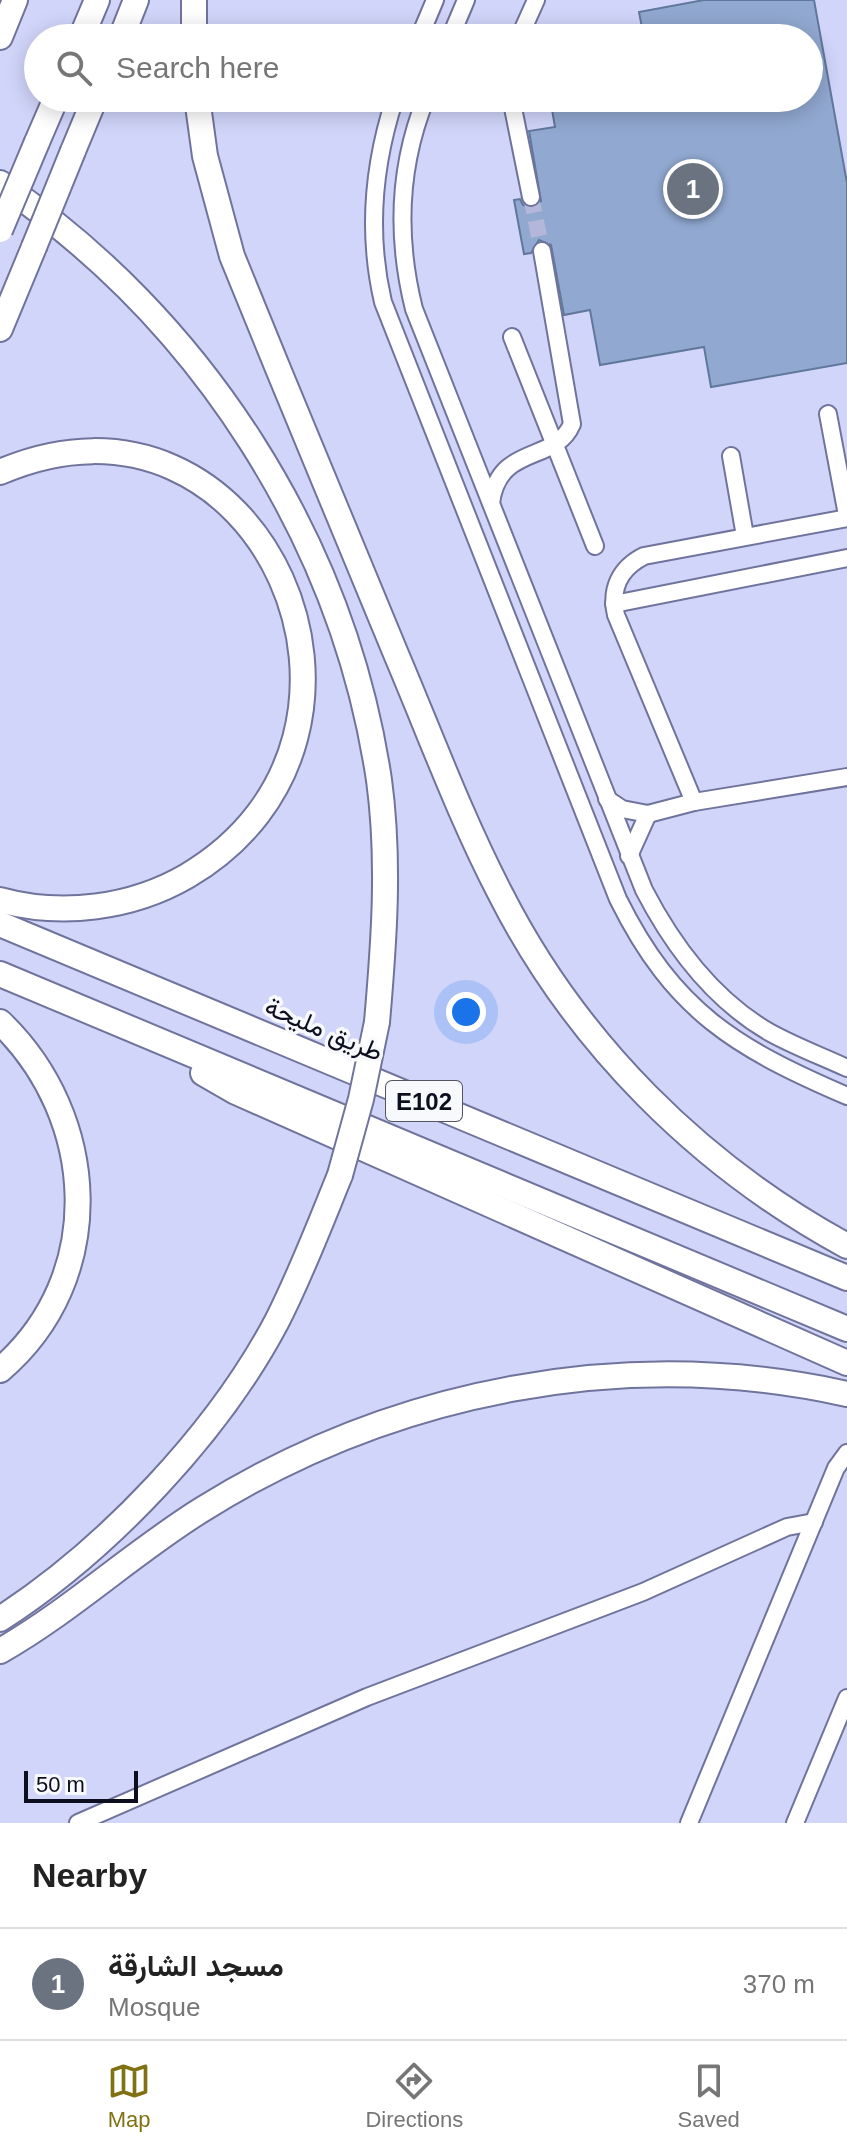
<!DOCTYPE html>
<meta charset="utf-8">
<style>
:root{--surface:#fff;--page:#f6f6f6;--text:#222;--muted:#767676;--line:#e0e0e0;--accent:#807213}
body{margin:0;font-family:Arial,Vazirmatn,sans-serif;background:var(--page);color:var(--text)}
.scale{position:absolute;left:24px;bottom:20px;width:114px;box-sizing:border-box;padding-left:8px;border:4px solid #0e0f1e;border-top:0;font-size:22px;line-height:28px;white-space:nowrap;color:#0e0f1e;-webkit-text-stroke:6px #f8f9fd;paint-order:stroke}
.you{position:absolute;left:466px;top:1012px;width:28px;height:28px;margin:-20px;border:6px solid #fff;border-radius:50%;background:#1a73e8;box-shadow:0 0 0 12px #1a73e833}
.badge{display:grid;place-items:center;width:52px;height:52px;border-radius:50%;background:var(--accent);color:#fff;font-size:26px;font-weight:700}
.pin{position:absolute;translate:-50% -50%;border:4px solid #fff;box-shadow:0 2px 8px #0006}
.list{margin:0;padding:0;list-style:none}
h2{display:flex;justify-content:space-between;align-items:center;height:104px;margin:0;padding:0 32px;font-size:34px}
h2 small{font-size:26px;font-weight:400;color:var(--muted)}
.list li{display:grid;grid-template-columns:52px 1fr auto;gap:24px;align-items:center;box-sizing:border-box;height:112px;padding:0 32px;border-top:2px solid var(--line)}
.list b{display:block;font-size:30px;white-space:nowrap}
.list p{margin:0;font-size:26px;white-space:nowrap;color:var(--muted)}
.list em{font-size:26px;font-style:normal;color:var(--muted)}
.icon{flex:none;width:44px;height:44px;fill:none;stroke:currentColor;stroke-width:2;stroke-linecap:round;stroke-linejoin:round}
.map{position:relative;flex:none;width:847px;height:1823px;overflow:hidden}
.search{position:absolute;background:var(--surface);box-shadow:0 4px 20px #0003;left:24px;right:24px;top:24px;height:88px;display:flex;align-items:center;gap:20px;box-sizing:border-box;padding:0 28px;border-radius:44px;color:var(--muted);font-size:30px}
.sheet{height:216px;background:var(--surface)}
nav{display:flex;justify-content:space-around;align-items:center;box-sizing:border-box;height:112px;border-top:2px solid var(--line);background:var(--surface);font-size:22px;color:var(--muted)}
nav a{display:grid;justify-items:center;gap:4px}
nav .on{color:var(--accent)}
.map>svg:first-child{display:block}
</style>
<div class="map">
<svg width="847" height="1823" viewBox="0 0 847 1823">
<rect width="100%" height="100%" fill="#d1d5fa"/>
<polygon fill="#91a8d0" stroke="#61779c" stroke-width="2" points="704,0 814,0 847,183 847,363 711,387 704,347 600,365 590,310 564,315 551,245 539,240 531,253 524,254 514,200 520,199 523,205 532,208 541,201 529,131 555,127 550,98 809,98 809,38 644,38 639,12"/>
<g fill="none" stroke-linecap="round" stroke-linejoin="round">
<polyline stroke="#b4b7d9" stroke-width="16" stroke-dasharray="16 8" stroke-linecap="butt" points="531,197 542,251"/>
<g stroke="#70749c" stroke-width="20">
<g id="minor">
<polyline points="419,38 435,0"/>
<polyline points="450,38 466,0"/>
<polyline points="519,38 536,0"/>
<path d="M395 98C373 165 367 233 383 302L618 899C674 1012 736 1048 847 1096"/>
<path d="M426 98C398 167 396 237 414 309L644 890C673 946 714 1000 769 1032 794 1046 821 1056 847 1068"/>
<polyline points="511,98 531,197"/>
<polyline points="512,337 595,546"/>
<polyline points="828,414 847,515"/>
<polyline points="731,456 745,536"/>
<path d="M491 503C499 443 555 464 572 424L542 251"/>
<polyline points="614,604 847,558"/>
<polyline points="607,799 622,809 648,814 629,856"/>
<path d="M694 802 616 615C610 589 620 568 644 556L847 518"/>
<polyline points="648,814 694,802 847,777"/>
<polyline points="78,1823 367,1697 643,1592 787,1527 814,1522"/>
<polyline points="689,1823 836,1468 847,1453"/>
<polyline points="795,1823 847,1698"/>
</g>
</g>
<g stroke="#70749c" stroke-width="28">
<g id="highway">
<polyline points="0,37 15,0"/>
<polyline points="81,38 97,0"/>
<polyline points="121,38 136,0"/>
<polyline points="194,38 194,0"/>
<path d="M197 98 205 156 232 256C286 389 341 522 396 654 430 734 460 816 500 893 576 1043 700 1166 847 1246"/>
<polyline points="37,142 56,98"/>
<polyline points="73,151 95,98"/>
<path d="M0 183C201 319 343 539 379 780 390 860 384 942 377 1022"/>
<polyline points="0,329 34,247"/>
<path d="M0 472C261 359 426 735 187 876 132 908 62 917 0 900"/>
<polyline points="0,924 847,1278"/>
<polyline points="0,974 847,1329"/>
<path d="M0 1022C99 1117 108 1278 0 1370"/>
<polyline points="203,1073 236,1092 847,1363"/>
<path d="M0 1619C107 1550 218 1433 277 1321 301 1274 320 1224 340 1175"/>
<path d="M0 1651C72 1610 132 1553 203 1509 394 1390 626 1345 847 1394"/>
</g>
</g>
<use href="#minor" stroke="#fff" stroke-width="16"/>
<use href="#highway" stroke="#fff" stroke-width="24"/>
<g stroke="#70749c" stroke-width="28" stroke-linecap="butt">
<g id="highway-bridge">
<polyline points="0,230 37,142"/>
<polyline points="34,247 73,151"/>
<polyline points="340,1175 361,1099 377,1022"/>
</g>
</g>
<use href="#highway-bridge" stroke="#fff" stroke-width="24"/>
</g>
<g text-anchor="middle" dominant-baseline="central" stroke-width="7" stroke-linejoin="round" paint-order="stroke">
<rect fill="#f8f9fd" stroke="#545561" stroke-width="2" x="386" y="1081" width="76" height="40" rx="6"/>
<g font-size="24" font-weight="bold" fill="#0e0f1e">
<text x="424" y="1101">E102</text>
</g>
<g font-size="26" fill="#0e0f1e" stroke="#f8f9fd">
<text transform="translate(324 1029) rotate(23)">طريق مليحة</text>
</g>
</g>
</svg>
<div class="scale">50 m</div>
<div class="you"></div>
<div class="pin badge" style="left:693px;top:189px;background:#6b7280">1</div>
<div class="search"><svg class="icon" aria-label="search" viewBox="0 0 24 24"><circle cx="10" cy="10" r="6"/><path d="M15 15l6 6"/></svg>Search here</div>
</div>
<section class="sheet">
<h2>Nearby<small></small></h2>
<ul class="list">
<li><span class="badge" style="background:#6b7280">1</span><div><b>مسجد الشارقة</b><p>Mosque</p></div><em>370 m</em></li>
</ul>
</section>
<nav>
<a class="on"><svg class="icon" aria-label="map" viewBox="0 0 24 24"><path d="M3 6l6-2 6 2 6-2v14l-6 2-6-2-6 2zM9 4v14M15 6v14"/></svg>Map</a>
<a><svg class="icon" aria-label="directions" viewBox="0 0 24 24"><path d="M12 3l9 9-9 9-9-9zM9 14v-3h6M13 9l2 2-2 2"/></svg>Directions</a>
<a><svg class="icon" aria-label="saved" viewBox="0 0 24 24"><path d="M7 4h10v16l-5-4-5 4z"/></svg>Saved</a>
</nav>
